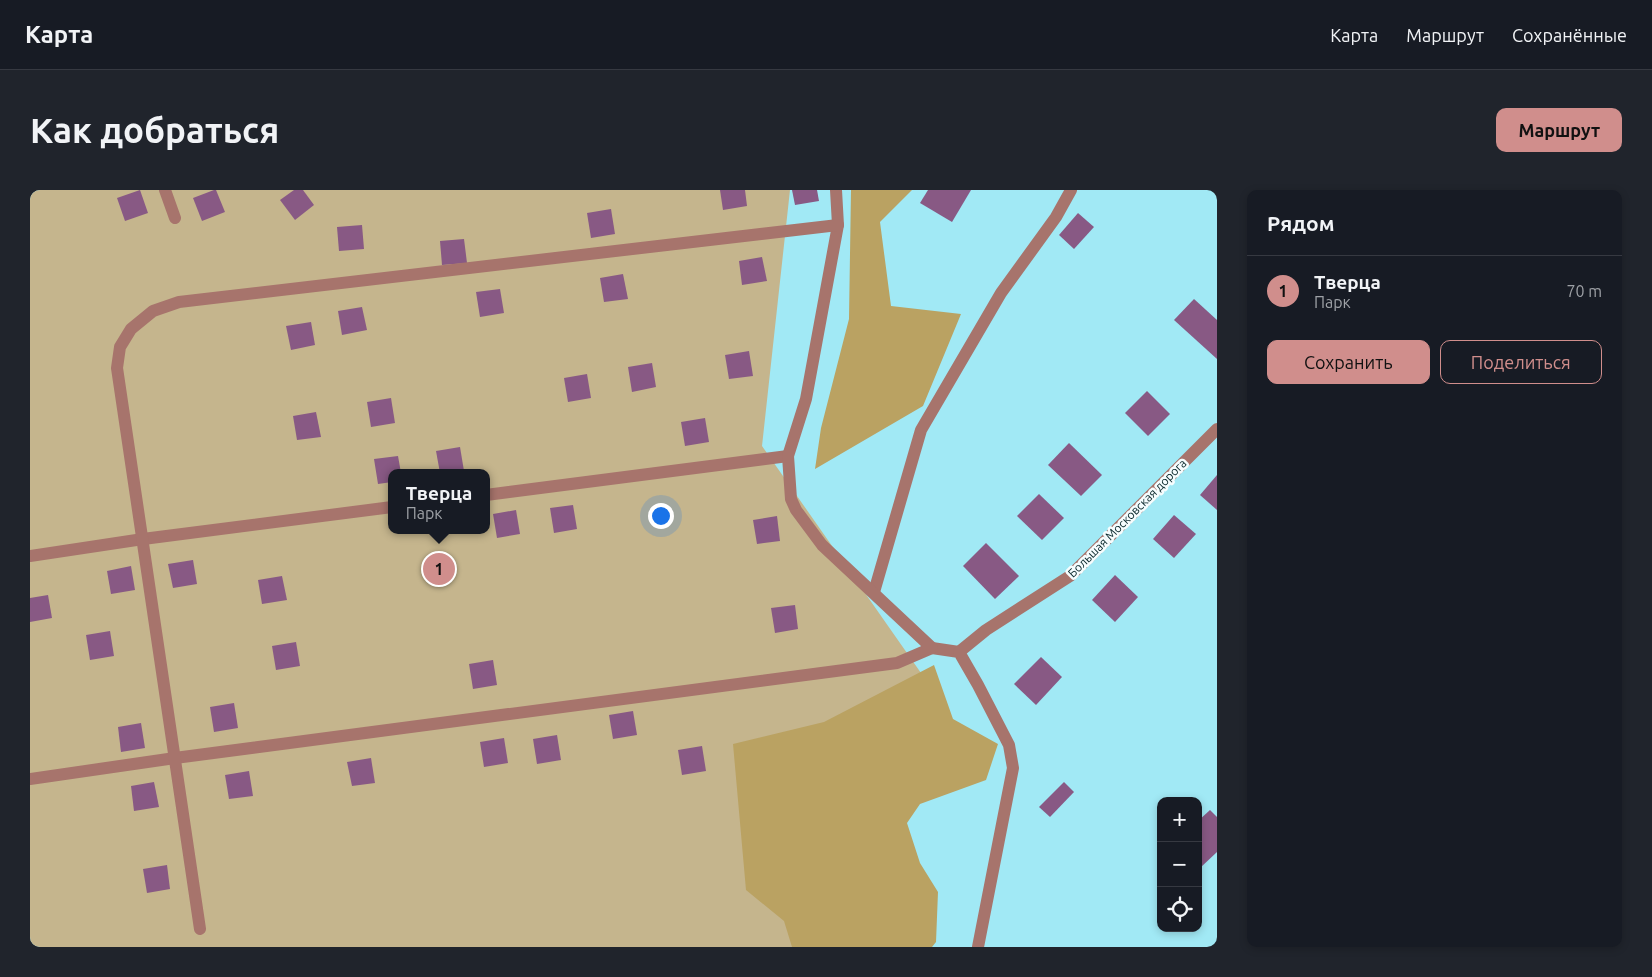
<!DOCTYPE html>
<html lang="ru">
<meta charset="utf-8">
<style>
:root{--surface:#171b24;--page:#20242c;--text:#f1f3f6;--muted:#9ea1a6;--line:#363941;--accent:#d08e8c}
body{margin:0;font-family:Ubuntu,sans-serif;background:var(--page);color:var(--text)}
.controls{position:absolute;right:15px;bottom:15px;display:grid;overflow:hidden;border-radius:10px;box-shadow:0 2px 8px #0003}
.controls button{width:45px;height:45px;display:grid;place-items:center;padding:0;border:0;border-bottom:1px solid var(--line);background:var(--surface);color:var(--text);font:25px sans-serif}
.you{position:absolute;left:630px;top:325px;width:18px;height:18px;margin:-12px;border:4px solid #fff;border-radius:50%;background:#1a73e8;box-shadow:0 0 0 8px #1a73e833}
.badge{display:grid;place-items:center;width:32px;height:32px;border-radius:50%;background:var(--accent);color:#111;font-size:16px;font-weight:700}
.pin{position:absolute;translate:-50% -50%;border:2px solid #fff;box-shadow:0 1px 5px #0006}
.popup{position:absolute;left:358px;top:279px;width:102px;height:65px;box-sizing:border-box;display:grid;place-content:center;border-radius:10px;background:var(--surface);filter:drop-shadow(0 1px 4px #0005);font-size:16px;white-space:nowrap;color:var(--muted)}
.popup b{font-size:19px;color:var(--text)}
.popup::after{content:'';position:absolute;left:50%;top:100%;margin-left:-10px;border:10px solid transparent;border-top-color:var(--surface)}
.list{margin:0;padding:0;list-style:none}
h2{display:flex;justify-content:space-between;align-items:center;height:65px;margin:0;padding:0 20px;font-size:21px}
h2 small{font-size:16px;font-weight:400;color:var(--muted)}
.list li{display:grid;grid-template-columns:32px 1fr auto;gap:15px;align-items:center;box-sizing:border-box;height:70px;padding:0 20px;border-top:1px solid var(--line)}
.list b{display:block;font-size:19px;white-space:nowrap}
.list p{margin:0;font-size:16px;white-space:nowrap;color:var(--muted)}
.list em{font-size:16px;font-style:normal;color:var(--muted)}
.actions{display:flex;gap:10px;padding:15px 20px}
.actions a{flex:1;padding:11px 0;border:1px solid var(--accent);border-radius:10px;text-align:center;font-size:18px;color:var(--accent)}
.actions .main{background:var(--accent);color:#111}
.icon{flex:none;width:28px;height:28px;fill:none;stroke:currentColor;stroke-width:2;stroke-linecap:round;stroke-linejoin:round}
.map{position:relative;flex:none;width:1187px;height:757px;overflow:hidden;border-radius:10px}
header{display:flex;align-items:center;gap:30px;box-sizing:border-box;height:70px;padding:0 25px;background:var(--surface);border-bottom:1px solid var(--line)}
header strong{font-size:24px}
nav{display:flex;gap:28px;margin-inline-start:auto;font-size:18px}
.intro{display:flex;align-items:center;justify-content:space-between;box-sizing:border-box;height:120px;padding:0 30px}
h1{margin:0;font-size:35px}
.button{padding:12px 22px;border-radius:10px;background:var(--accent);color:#111;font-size:18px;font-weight:700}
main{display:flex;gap:30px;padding:0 30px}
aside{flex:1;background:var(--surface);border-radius:10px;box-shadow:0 2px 8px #0003}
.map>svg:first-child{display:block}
</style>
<header>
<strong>Карта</strong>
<nav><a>Карта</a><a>Маршрут</a><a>Сохранённые</a></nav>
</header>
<div class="intro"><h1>Как добраться</h1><a class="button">Маршрут</a></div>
<main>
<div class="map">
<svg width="1187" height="757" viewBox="0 0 1187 757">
<rect width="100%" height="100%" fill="#a1e9f5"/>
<path fill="#c5b58d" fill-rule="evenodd" d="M0 0H760L732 256 905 503 796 757H0ZM362 283H456V340H362Z"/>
<g fill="#baa262">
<polygon points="821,0 882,0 850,32 861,116 931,124 893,216 785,279 791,238 819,129"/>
<polygon points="904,475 923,529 968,554 956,590 890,614 877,633 890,673 908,702 906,752 902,757 762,757 754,731 716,700 703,554 794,532"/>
</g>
<g fill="#885984">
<polygon points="110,0 118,23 95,31 87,8"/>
<polygon points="184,0 186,0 195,22 172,31 163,8"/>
<polygon points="264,0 273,0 284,15 265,30 250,10"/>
<polygon points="690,0 715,0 717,16 693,20"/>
<polygon points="762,0 787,0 789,11 765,15"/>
<polygon points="898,0 941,0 922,32 890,13"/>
<polygon points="581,19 585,44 561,48 557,23"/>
<polygon points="1048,23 1064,37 1044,59 1029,45"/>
<polygon points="332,35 334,59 309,61 307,37"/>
<polygon points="434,49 437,73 412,75 410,51"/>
<polygon points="732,67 737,91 712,95 709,71"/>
<polygon points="593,84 598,109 574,112 570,88"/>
<polygon points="470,99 474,123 450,127 446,102"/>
<polygon points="1164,109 1187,130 1187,169 1144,130"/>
<polygon points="332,117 337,140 312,145 308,121"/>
<polygon points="281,132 285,155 261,160 256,136"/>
<polygon points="719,161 723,186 699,189 695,165"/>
<polygon points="622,173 626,197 602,202 598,177"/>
<polygon points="557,184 561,208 538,212 534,188"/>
<polygon points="1117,201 1140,224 1118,246 1095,223"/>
<polygon points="361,208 365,233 341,237 337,212"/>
<polygon points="286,222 291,247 267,250 263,226"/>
<polygon points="675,228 679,252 655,256 651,232"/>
<polygon points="1039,253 1072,285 1051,306 1018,275"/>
<polygon points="430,257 434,281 410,283 406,261"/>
<polygon points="368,266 371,283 362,283 362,292 348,294 344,269"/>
<polygon points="1187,285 1187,320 1170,305"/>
<polygon points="1009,304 1034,328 1012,350 987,326"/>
<polygon points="543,315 547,339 524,343 520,318"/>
<polygon points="486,320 490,344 467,348 463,324"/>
<polygon points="1144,325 1166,344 1144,368 1123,349"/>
<polygon points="747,326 750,351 727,354 723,330"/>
<polygon points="956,353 989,386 965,409 933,376"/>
<polygon points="163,370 167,394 143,398 138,374"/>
<polygon points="101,376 105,400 81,404 77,381"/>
<polygon points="1085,385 1108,407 1085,432 1062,410"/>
<polygon points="252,386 257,410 232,414 228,390"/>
<polygon points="18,405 22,428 0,432 0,408"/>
<polygon points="765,415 768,439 745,443 741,418"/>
<polygon points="80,441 84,466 60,470 56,445"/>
<polygon points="266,452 270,476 246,480 242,456"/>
<polygon points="1011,467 1032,487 1006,515 984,494"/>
<polygon points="463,470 467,495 443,499 439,474"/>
<polygon points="204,513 208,538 184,542 180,517"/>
<polygon points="603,521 607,545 583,549 579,525"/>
<polygon points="111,533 115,558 91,562 88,537"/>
<polygon points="527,545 531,570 507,574 503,549"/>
<polygon points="474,548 478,573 454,577 450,552"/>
<polygon points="672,556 676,581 652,585 648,560"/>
<polygon points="341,568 345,593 322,596 317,572"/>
<polygon points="219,581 223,606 199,609 195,585"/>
<polygon points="124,592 129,617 104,621 101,596"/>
<polygon points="1034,592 1044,602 1020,627 1009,617"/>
<polygon points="1180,620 1187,627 1187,662 1170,678 1168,676 1168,631"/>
<polygon points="137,675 140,699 117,703 113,679"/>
</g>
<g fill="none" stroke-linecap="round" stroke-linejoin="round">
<g stroke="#a7746c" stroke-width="12">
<polyline points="135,0 145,28"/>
<polyline points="456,305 758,266"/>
<polyline points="0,366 113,349 362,317"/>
<polyline points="844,402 891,240 971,103 1026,27 1041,0"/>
<polyline points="902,458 929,462 948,495 979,555 983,578 948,757"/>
<polyline points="929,462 956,440 1040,386 1187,239"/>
<polyline points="0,589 145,568 867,473 902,458 792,355 766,320 761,309 758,266 776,209 808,35 806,0"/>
<polyline points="170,739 87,178 90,157 101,139 123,121 149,112 808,35"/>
</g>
</g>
<g text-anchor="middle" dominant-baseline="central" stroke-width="5" stroke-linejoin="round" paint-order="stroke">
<g font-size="12" fill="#052428" stroke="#f6fdfe">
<text transform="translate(1097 328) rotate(-45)">Большая Московская дорога</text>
</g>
</g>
</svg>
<div class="controls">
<button>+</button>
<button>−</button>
<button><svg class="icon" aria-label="locate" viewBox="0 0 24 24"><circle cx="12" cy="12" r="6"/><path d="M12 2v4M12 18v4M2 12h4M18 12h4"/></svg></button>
</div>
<div class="you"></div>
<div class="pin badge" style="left:409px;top:379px">1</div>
<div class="popup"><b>Тверца</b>Парк</div>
</div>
<aside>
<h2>Рядом<small></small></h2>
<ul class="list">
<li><span class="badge">1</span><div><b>Тверца</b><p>Парк</p></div><em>70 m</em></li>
</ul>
<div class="actions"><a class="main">Сохранить</a><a>Поделиться</a></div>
</aside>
</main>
